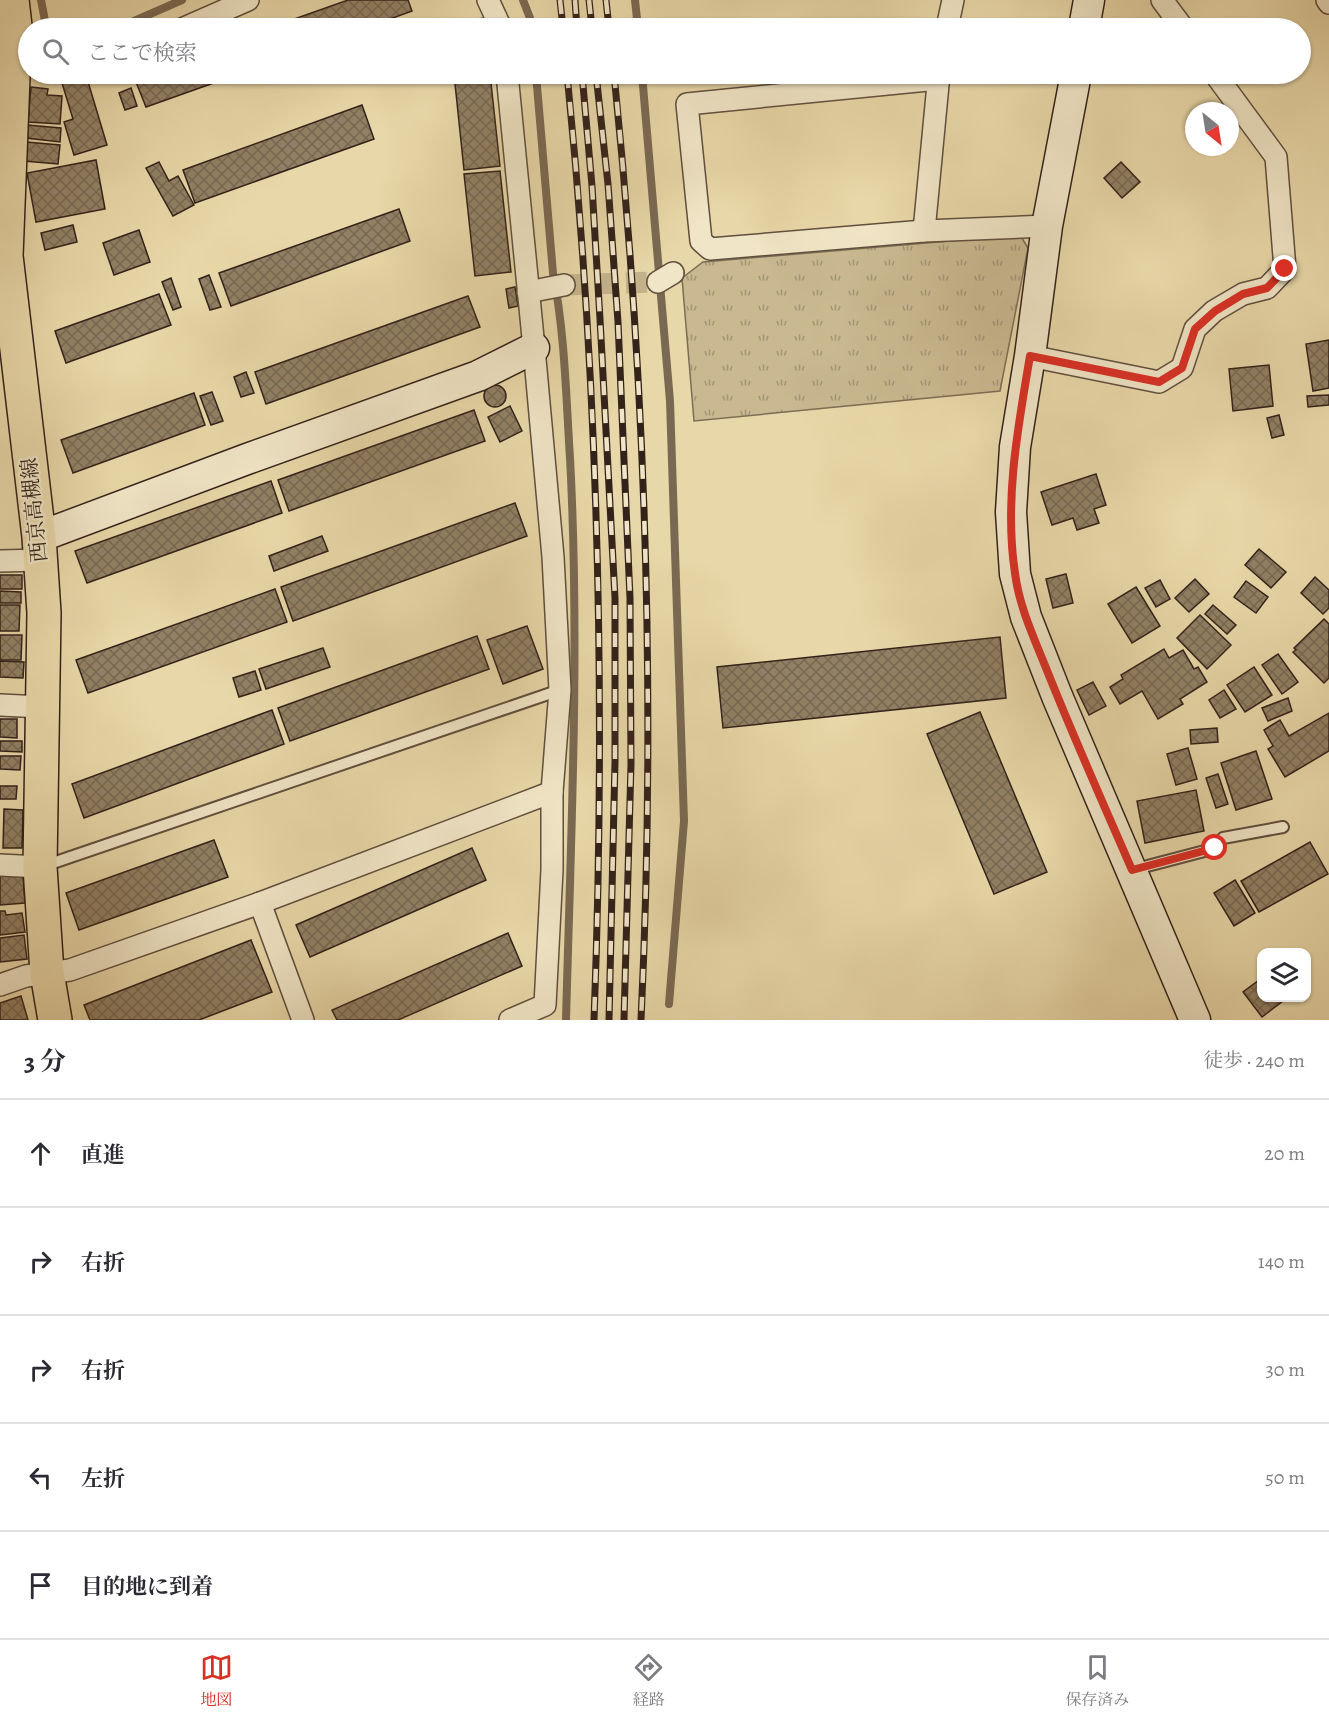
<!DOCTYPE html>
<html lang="ja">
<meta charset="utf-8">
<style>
:root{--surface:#fff;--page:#f2f2f3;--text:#2b2b33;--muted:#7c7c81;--line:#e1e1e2;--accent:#d93025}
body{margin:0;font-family:Alegreya,"Noto Serif JP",serif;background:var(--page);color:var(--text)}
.controls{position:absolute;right:18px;bottom:18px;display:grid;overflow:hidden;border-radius:12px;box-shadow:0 2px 4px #0004}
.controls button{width:54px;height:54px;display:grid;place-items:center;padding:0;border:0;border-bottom:2px solid var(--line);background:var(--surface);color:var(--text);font:30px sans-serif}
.compass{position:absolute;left:1185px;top:102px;width:54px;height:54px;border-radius:50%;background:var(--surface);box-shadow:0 2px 4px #0004;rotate:150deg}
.stop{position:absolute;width:18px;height:18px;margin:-14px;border:4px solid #d93025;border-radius:50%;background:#fff}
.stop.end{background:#d93025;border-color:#fff;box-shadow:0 2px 6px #0008}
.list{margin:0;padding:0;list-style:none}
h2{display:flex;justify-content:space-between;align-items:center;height:78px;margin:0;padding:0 24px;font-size:26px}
h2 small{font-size:20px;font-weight:400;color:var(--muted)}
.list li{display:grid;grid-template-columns:39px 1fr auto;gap:18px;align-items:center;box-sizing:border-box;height:108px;padding:0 24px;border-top:2px solid var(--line)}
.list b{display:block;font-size:22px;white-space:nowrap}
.list em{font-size:20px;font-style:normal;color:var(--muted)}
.icon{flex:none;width:33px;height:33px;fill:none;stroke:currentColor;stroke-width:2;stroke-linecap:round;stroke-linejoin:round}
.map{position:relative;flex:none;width:1329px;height:1020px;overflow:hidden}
.search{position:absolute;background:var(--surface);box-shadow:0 2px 4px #0004;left:18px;right:18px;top:18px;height:66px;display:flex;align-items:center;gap:15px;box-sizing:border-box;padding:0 21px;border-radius:33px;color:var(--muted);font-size:22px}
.sheet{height:618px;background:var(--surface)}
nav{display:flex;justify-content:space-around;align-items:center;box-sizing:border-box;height:84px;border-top:2px solid var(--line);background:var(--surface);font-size:16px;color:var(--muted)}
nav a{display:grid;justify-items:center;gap:3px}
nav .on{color:var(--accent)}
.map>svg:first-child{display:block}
</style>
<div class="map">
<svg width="1329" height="1020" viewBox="0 0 1329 1020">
<defs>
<pattern id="park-tufts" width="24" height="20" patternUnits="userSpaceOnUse" patternTransform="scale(1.5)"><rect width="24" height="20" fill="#c9b890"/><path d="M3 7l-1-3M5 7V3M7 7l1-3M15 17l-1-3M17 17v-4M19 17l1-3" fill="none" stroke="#a49575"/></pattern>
<pattern id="building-cross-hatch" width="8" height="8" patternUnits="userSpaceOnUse" patternTransform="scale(1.5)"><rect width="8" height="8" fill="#918064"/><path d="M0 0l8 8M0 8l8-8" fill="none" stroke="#776852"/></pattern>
</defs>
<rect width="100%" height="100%" fill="#e8d7a8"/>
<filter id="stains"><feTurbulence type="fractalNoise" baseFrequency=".00333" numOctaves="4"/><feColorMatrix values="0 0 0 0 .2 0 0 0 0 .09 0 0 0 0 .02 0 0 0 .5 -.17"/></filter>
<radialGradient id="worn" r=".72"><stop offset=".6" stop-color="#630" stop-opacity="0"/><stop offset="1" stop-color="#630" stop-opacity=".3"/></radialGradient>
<polygon fill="url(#park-tufts)" stroke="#7e6d55" stroke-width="1.5" points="1020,235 1028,248 1000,391 694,421 682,278 703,262"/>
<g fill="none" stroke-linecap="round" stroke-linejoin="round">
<g stroke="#7a6952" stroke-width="8">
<polyline points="41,0 46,26 49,28"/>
<polyline points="523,0 530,18 531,28"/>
<polyline points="635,0 638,28"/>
<polyline points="118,28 182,0"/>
<path d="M536 74 553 273C565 334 566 397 570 458 580 645 571 833 566 1020"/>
<polyline points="642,74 670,401 684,821 669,1004"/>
</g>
</g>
<g fill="url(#building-cross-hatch)" stroke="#33221a" stroke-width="1.5">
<polygon points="348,0 408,0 412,11 365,28 269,28"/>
<polygon points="485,18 486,28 449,28 449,22"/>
<polygon points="144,74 239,74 146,107 134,77"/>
<polygon points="454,74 490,74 500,166 464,170"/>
<polygon points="86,75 107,145 74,155 64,122 73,119 62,83"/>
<polygon points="31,87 48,89 47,95 62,96 60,124 28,122"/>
<polygon points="131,88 137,106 125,110 119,93"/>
<polygon points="362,105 374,139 195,203 183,170"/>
<polygon points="27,125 61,128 60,142 26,138"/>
<polygon points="26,142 60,145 58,164 24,161"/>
<polygon points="96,160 105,209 36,222 27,173"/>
<polygon points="159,162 169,181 178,176 194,205 173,216 146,168"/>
<polygon points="1121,162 1140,182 1122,198 1104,178"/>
<polygon points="500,171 511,272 475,276 464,174"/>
<polygon points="399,209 410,241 231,306 219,273"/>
<polygon points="73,225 77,242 45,250 41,233"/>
<polygon points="139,230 150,262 114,275 103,243"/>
<polygon points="209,275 221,307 210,310 199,279"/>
<polygon points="171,278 181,307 173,310 162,282"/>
<polygon points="515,287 518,306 509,308 506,289"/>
<polygon points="159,294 171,325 66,363 55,331"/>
<polygon points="468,296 480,327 266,404 255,372"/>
<polygon points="1329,340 1329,388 1313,391 1306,344"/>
<polygon points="1269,365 1273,406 1233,411 1229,369"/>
<polygon points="246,372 254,393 241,397 234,377"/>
<circle cx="495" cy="396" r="11"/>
<polygon points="212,392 223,421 211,425 200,396"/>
<polygon points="194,393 205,425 73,473 61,440"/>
<polygon points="1329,395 1329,405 1308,407 1307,396"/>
<polygon points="510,406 522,431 500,442 488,417"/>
<polygon points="474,410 485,441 289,511 278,480"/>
<polygon points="1279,415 1284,435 1272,438 1267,418"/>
<polygon points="1096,474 1106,505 1094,509 1099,523 1077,530 1073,518 1052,525 1041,492"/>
<polygon points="271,481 282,513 87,583 75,551"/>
<polygon points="515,503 527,536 293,621 281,587"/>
<polygon points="322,536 328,551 274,571 269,556"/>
<polygon points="1259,549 1286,572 1271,588 1245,565"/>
<polygon points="1066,574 1073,603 1053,608 1046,579"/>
<rect x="0" y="575" width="22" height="14"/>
<polygon points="1315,577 1329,590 1329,608 1323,614 1301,593"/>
<polygon points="1195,579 1209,594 1189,612 1175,598"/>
<polygon points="1160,580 1170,599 1156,607 1145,588"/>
<polygon points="1246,581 1268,597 1256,613 1234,597"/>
<polygon points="1136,587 1160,626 1132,643 1108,604"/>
<polygon points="275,589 287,622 88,693 76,660"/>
<polygon points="0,591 21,592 21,603 0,603"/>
<polygon points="0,605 20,605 19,631 0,631"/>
<polygon points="1213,605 1236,625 1227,634 1205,614"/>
<polygon points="1200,615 1231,645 1207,669 1177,638"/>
<polygon points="1324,619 1329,624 1329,678 1324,683 1293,652 1296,650 1294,648"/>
<polygon points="527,626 543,669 503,684 487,640"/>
<polygon points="0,635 22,635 21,660 0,660"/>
<polygon points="477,636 489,669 290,741 278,708"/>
<polygon points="1000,637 1006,698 723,728 717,667"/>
<polygon points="323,648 330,667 266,689 259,669"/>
<polygon points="1164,649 1169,658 1183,650 1194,669 1198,667 1207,682 1180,699 1183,704 1158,719 1142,691 1120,704 1110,687 1123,679 1121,675"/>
<polygon points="1278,654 1298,682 1282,694 1262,665"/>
<polygon points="0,661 24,662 23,678 0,677"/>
<polygon points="1254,667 1272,695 1245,712 1227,685"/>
<polygon points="255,671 261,690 239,697 233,678"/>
<polygon points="1093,682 1106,706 1089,715 1077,690"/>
<polygon points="1224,690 1236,709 1220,718 1209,700"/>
<polygon points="1288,698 1292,711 1268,721 1262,708"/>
<polygon points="272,710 284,744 84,818 72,784"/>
<polygon points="980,712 1047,872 994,894 927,734"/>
<polygon points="1329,713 1329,751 1285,777 1268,749 1273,746 1264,730 1280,720 1289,736"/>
<polygon points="0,719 17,719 17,738 0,737"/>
<polygon points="1217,728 1218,742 1191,744 1190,730"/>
<polygon points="0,741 22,741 22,752 0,751"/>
<polygon points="1188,748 1197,779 1176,785 1167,754"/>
<polygon points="1256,751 1272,799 1236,810 1221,763"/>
<polygon points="0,756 21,756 20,770 0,769"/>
<polygon points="1218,774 1228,804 1216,808 1206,778"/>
<polygon points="0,786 17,786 16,799 0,799"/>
<polygon points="1196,790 1204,831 1145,843 1137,801"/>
<polygon points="4,809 23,810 22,848 3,848"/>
<polygon points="214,840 228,877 79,930 66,893"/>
<polygon points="1310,842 1328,874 1259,912 1241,881"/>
<polygon points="472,848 486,880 310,957 296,925"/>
<polygon points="15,871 16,876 23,876 25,903 0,905 0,872"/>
<polygon points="1235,880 1255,913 1234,926 1214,893"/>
<polygon points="0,911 5,911 6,915 22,913 25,932 0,935"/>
<polygon points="508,933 522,966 398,1020 337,1020 332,1010"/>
<polygon points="24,935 27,959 0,962 0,938"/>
<polygon points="251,940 272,992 199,1020 90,1020 84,1005"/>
<polygon points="1262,978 1262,998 1287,998 1262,1017 1243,992"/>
<polygon points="21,996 28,1020 0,1020 0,1003"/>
</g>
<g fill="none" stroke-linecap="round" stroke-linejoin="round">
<polyline stroke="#c4b38c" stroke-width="21" stroke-dasharray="21 10" stroke-linecap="butt" points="564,285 658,282"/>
<g stroke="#604f3e" stroke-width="14">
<g id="lane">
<polyline points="44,866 560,690"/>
<polyline points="1132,870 1216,848 1223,838 1283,827"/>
</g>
</g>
<g stroke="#604f3e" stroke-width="24">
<g id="street">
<polyline points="488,0 501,28"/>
<polyline points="1162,0 1183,28"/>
<polyline points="1327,0 1329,3"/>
<polyline points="184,28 248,0"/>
<polyline points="947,28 953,0"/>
<polyline points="507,74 534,348 553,557 560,690 552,792 552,870 545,1005 510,1020"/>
<polyline points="938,79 687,104 701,241 710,249 924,231 1047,226"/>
<polyline points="924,231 939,74"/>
<polyline points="658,282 673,273"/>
<polyline points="528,292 564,285"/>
<polyline points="1030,356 1159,382 1182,368 1195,329 1214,311 1243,294 1267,288 1285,269 1276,157 1215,74"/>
<polyline points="0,561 40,560"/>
<polyline points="0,705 43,707"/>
<polyline points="0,865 40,867"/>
<polyline points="260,903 303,1020"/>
<polyline points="0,985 26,976 70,970 260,903 552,792"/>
</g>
</g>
<g stroke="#33221a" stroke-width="33">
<g id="secondary">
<polyline points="1084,28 1089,0"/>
<polyline points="1076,74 1047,226 1030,356 1015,447 1011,512 1015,574 1026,617 1057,696 1195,1020"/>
<polyline points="39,537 247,459 478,376 534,348"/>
</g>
</g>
<g stroke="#33221a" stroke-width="36">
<polyline id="primary" points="12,0 15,26 6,256 39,537 44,613 40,867 47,973 55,1020"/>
</g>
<use href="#lane" stroke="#f0e5c6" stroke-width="10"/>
<use href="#street" stroke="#f0e5c6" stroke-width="21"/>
<use href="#secondary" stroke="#f0e5c6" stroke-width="30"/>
<use href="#primary" stroke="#e8d7a8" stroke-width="33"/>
<g stroke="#33221a" stroke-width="7">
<g id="rail">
<polyline points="560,0 563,28"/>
<polyline points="575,0 577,28"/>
<polyline points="589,0 592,28"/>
<polyline points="606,0 609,28"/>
<path d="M567 74C599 389 606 704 594 1020"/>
<polyline points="582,74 592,186 600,319 615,598 615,762 609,1020"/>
<polyline points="596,74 608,184 618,322 630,598 631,764 624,1020"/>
<path d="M614 74C646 387 656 705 641 1020"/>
</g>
</g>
<use href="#rail" stroke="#f0e5c6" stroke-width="4.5" stroke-dasharray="14" stroke-linecap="butt"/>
</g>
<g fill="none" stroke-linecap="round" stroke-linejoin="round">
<path stroke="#d93025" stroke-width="8" d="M1215 848 1132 870C1103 803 1073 736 1046 668 1034 638 1019 606 1015 573 1004 501 1018 427 1030 356L1159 382 1182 368 1195 329 1215 311 1243 294 1267 288 1285 269"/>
</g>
<g text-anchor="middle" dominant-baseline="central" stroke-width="4.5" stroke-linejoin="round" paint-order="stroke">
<g font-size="21" fill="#33221a" stroke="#f0e5c6">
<text transform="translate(34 510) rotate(-96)">西京高槻線</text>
</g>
</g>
<rect width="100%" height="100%" filter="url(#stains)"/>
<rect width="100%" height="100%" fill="url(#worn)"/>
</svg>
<div class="controls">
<button><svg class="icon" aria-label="layers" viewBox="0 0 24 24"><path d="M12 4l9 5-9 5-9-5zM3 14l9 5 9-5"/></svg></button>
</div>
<svg class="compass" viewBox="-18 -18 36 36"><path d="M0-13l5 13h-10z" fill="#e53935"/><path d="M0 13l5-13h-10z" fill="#7c7c81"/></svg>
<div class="stop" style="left:1215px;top:848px"></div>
<div class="stop end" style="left:1285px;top:269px"></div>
<div class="search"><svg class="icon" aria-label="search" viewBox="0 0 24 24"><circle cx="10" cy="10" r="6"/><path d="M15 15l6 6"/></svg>ここで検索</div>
</div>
<section class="sheet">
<h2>3 分<small>徒歩 · 240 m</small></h2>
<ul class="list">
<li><svg class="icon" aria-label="ahead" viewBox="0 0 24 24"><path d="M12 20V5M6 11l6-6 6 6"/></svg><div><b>直進</b></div><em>20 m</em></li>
<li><svg class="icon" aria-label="right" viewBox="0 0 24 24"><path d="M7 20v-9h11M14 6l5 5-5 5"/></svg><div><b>右折</b></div><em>140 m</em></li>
<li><svg class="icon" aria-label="right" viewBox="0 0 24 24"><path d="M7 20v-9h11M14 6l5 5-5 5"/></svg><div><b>右折</b></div><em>30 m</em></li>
<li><svg class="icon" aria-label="left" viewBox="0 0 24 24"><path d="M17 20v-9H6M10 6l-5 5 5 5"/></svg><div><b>左折</b></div><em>50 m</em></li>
<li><svg class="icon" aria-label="arrive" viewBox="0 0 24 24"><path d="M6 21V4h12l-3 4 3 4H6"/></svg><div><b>目的地に到着</b></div></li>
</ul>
</section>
<nav>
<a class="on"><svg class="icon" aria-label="map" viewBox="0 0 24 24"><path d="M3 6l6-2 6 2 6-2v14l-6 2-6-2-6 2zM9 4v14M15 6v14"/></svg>地図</a>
<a><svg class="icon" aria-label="directions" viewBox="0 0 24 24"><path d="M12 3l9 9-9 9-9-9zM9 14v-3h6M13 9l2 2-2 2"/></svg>経路</a>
<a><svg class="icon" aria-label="saved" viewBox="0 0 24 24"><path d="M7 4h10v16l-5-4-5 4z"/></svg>保存済み</a>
</nav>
